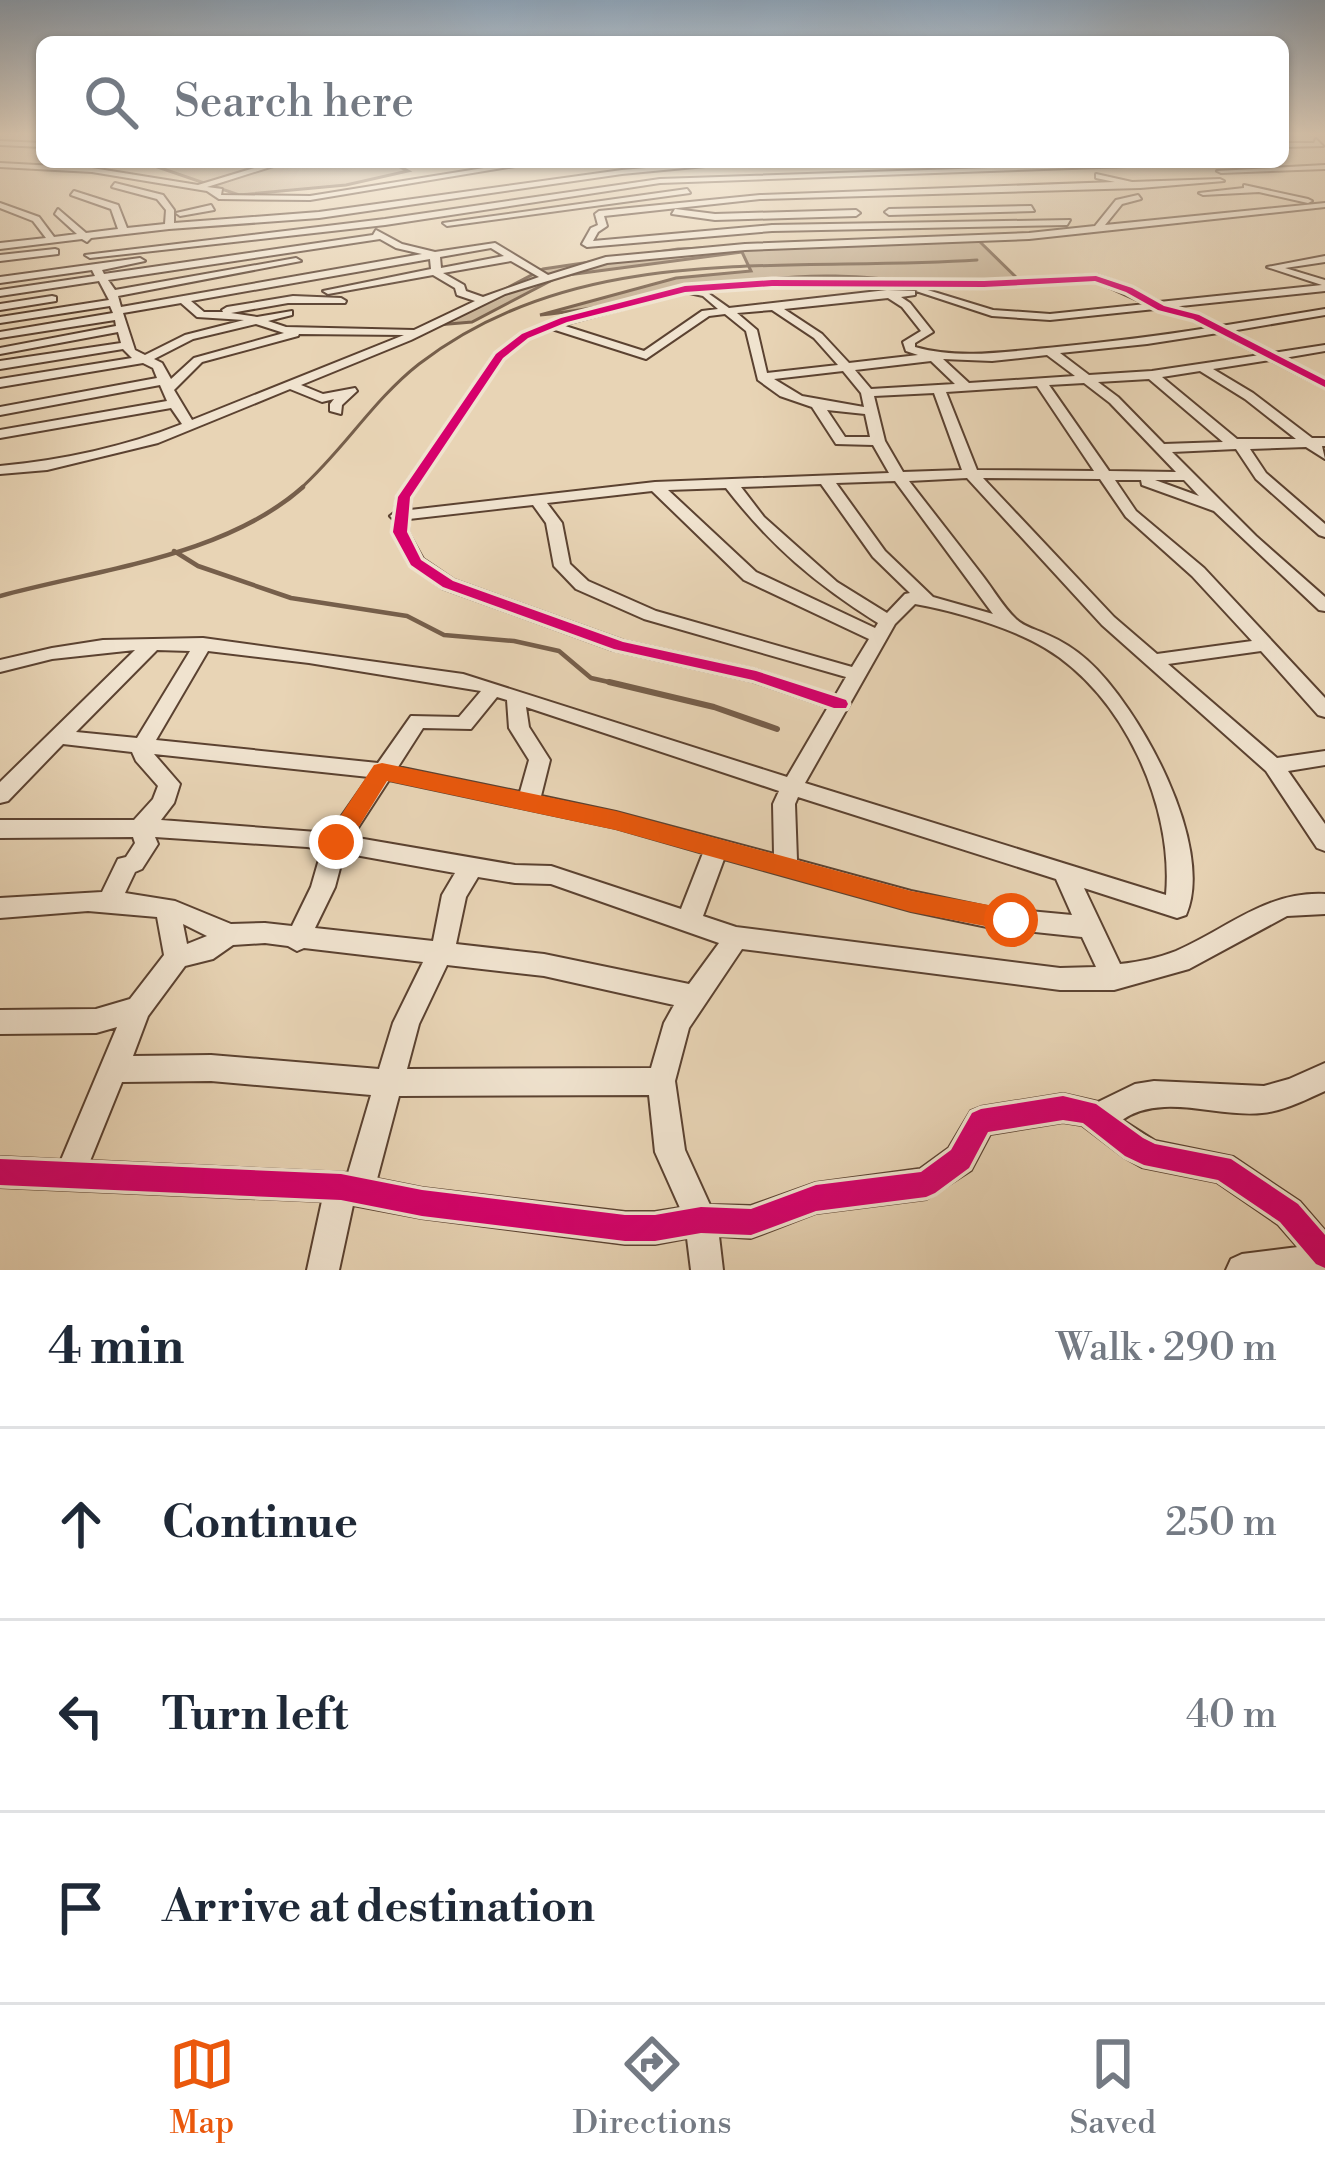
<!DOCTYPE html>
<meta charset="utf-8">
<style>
:root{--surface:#fff;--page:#f6f6f7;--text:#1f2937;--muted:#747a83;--line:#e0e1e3;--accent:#ea580c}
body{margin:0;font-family:"Libre Bodoni",serif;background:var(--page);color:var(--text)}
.stop{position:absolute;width:36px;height:36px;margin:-27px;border:9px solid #ea580c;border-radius:50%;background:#fff}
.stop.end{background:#ea580c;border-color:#fff;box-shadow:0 3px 12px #0008}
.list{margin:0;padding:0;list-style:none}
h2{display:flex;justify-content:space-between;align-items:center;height:156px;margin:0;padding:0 48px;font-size:51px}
h2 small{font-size:39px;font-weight:400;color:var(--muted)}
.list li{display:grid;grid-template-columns:78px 1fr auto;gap:36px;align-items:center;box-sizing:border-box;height:192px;padding:0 48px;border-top:3px solid var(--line)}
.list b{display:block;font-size:45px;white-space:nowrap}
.list em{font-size:39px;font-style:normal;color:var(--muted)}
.icon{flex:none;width:66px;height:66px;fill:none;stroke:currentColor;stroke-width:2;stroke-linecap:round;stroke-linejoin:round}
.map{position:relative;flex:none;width:1325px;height:1270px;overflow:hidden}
.search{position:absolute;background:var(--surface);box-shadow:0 3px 9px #0004;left:36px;right:36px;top:36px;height:132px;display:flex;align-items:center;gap:30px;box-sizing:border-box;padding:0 42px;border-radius:18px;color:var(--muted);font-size:45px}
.sheet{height:732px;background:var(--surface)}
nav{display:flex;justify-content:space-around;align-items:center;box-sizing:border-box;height:168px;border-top:3px solid var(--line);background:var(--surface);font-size:33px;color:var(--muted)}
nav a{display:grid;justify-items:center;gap:6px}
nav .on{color:var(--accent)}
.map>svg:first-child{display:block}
</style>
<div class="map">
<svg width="1325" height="1270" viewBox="0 0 1325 1270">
<rect width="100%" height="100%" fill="#e8d4b5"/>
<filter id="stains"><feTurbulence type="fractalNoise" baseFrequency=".00167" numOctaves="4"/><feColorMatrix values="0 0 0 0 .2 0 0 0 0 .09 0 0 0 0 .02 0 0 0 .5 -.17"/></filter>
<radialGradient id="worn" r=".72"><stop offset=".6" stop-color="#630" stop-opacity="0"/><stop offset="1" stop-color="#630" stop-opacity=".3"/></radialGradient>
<g fill="#c8b397" stroke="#7a624e" stroke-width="3">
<polygon points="143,162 390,162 408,171 346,185 239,195"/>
<path d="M977 239 1020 281C951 292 902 277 835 276 735 274 639 305 540 315L676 278 751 271 742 252 560 276 472 322 437 325 543 269 678 249Z"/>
</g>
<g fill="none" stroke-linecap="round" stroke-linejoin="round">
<path stroke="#765f4b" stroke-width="3" d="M299 490C343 451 373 400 419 364 581 239 787 273 977 260"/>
<g stroke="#765f4b" stroke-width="4.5">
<polyline points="174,551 198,566 291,598 407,616 444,635 514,641 559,651 591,678 622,685"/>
<path d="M0 596C98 569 224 557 303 487"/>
</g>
<polyline stroke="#765f4b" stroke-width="6" points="609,682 714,707 777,729"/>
<g stroke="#5b4231" stroke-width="4">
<g id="minor">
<polygon points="1316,139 1323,146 1283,147 1283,143 1314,143"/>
<polygon points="0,141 42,143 42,147 0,145"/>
<polygon points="274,162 286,162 207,187 222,189 221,195 310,196 521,162 539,162 310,200 219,199 207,191 92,172 0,167 0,163 92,168 198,185"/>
<polygon points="716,162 747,162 622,174 319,218 169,229 91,238 87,242 82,239 0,249 0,243 46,238 33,221 0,208 0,203 39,217 54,237 77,234 55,214 58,209 86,233 118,229 111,209 71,195 74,191 118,205 127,228 165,224 166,210 157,199 112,187 115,183 163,195 174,210 174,223 319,212 622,170"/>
<polygon points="1168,162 1239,162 660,183 385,225 90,258 85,255 385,219 660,179"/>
<polygon points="1325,165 1325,169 1221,173 1217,171"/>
<polygon points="1096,174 1132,182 1220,179 1224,181 1140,188 760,199 604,216 607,226 598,232 593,241 772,225 1070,220 1067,225 772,231 587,247 582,244 591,228 598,225 595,214 599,211 760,195 1115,182 1096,178"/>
<polygon points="1244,185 1308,199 1312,201 1308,203 1259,192 1203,195 1199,193 1244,188"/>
<polygon points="687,189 690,193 447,226 443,223"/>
<path d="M1138 195 1141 199 1122 204 1105 225 1325 203V207L1029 239 745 250 607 263 505 294 411 340 301 385 323 394 355 388 357 391 342 405 341 414 330 411V404L334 399 322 402 290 389 158 443 47 470 0 474V466C62 460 124 447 182 424L171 408 0 438V430L167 401 160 385 0 415V407L157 378 153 368 143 363 0 387V379L132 358 123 349 0 369V361L121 343 118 332 0 354V348L116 326 115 320 0 338V332L113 313 110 306 0 323V317L109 300 99 281 0 296V290L95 276 92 270 0 283V277L140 258 145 261 102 270 104 274 373 235 376 230 402 244 435 252 495 243 548 275 606 257 745 244 1029 233 1095 226 1116 200ZM380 239 396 248 422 254 121 307 118 296 301 261 296 258 115 290 108 280ZM491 248 504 256 441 268 440 257ZM430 259 431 269 323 291 328 294 433 275 455 288 457 295 475 301 414 330 286 327 268 321 292 315V311L257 317 231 313 288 303H345L346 301 341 298 293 296 227 307 222 310 223 312H204L191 301ZM511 261 539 277 483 297 466 291 464 285 443 273ZM181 303 197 317 244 320 185 335 145 355 135 350 123 313ZM256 324 284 333 194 358 171 379 162 363 154 359 193 339ZM299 334 404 335 192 420 174 390 202 362 298 336Z"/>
<polygon points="211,205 214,210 180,216 176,213"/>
<polygon points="1031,206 1034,211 889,215 885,212 889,209"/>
<polygon points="675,209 715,214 856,210 860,213 856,216 715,220 672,214"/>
<polygon points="55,249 58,250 58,254 0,261 0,255"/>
<path d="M1325 256V262L1285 268 1325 280V291L1171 307 1200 315 1221 326 1325 309V315L1231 331 1273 353 1325 345V351L1284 358 1325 379V388L1270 360 1213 369 1253 393 1312 438H1325V446H1322L1325 459 1306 447 1250 449 1266 473 1325 524V537L1319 535 1256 479 1236 449 1172 452 1256 536 1325 597V611L1319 610 1214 511 1142 485 1141 480H1115L1136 511 1204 568 1325 698V717L1318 715 1261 651 1168 664 1277 758 1325 751V765L1288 771 1325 824V851L1317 848 1266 771 1102 625 967 478 909 481C933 512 958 544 982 575 993 589 1003 607 1016 619 1024 627 1038 630 1048 635 1062 641 1076 650 1087 660 1139 706 1216 846 1186 915L1177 918 1084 888 1120 964C1139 962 1158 958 1176 951 1227 929 1266 891 1325 894V914L1287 916 1189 969 1114 990H1060L742 949 689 1028 675 1081 685 1150 710 1205 751 1206 816 1183 920 1169 949 1148 971 1111 981 1107 1063 1094 1098 1102 1135 1084 1154 1081 1264 1086 1289 1079 1325 1063V1091C1305 1100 1284 1111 1262 1113 1217 1118 1163 1092 1122 1120L1155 1141 1233 1157 1300 1202 1325 1231V1270H1226L1231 1259 1242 1254 1298 1247 1278 1224 1217 1182 1142 1167 1124 1157 1082 1125 1063 1122 990 1134 971 1170 926 1199 816 1213 751 1238 719 1236 723 1270H691L687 1238 655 1244H625L422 1218 353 1205 339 1270H307L322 1201 0 1187V1157L61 1160 117 1027 96 1033 0 1034V1010L96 1009 130 999 164 955 157 917 88 911 0 918V898L102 892 118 859 126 857 135 843 133 837 0 838V820H134L153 799 158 786 136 761 132 752 63 744 8 801 0 803V782L135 650 52 659 0 672V660L52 648 103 640 203 638 463 674 787 777 828 707 752 681 613 650 442 588 410 565 392 532 394 520 390 516 395 512 397 497 495 354 521 334 560 318 685 286 772 280 984 281 1096 275 1133 288 1159 302 1322 285 1267 267ZM1095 281 1146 304 1050 314 993 310 921 288 916 291 992 316 1050 320 1155 309 1192 319 1208 328C1158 336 1108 342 1057 347 1011 351 960 360 915 347V343L933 332 910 303 901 297 915 295V291L887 290 729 308 705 291 772 286 984 287ZM685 292 703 296 718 309 702 311 644 351 562 325ZM888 298 902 307 921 331 903 342 906 351 918 355 849 363 822 334 784 309ZM772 310 814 338 838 365 767 373 757 330 737 313ZM725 314 746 331 758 380 780 396 812 407 836 444 873 445 889 473 655 482 410 510 411 497 503 358 529 338 552 329 646 359 709 316ZM1218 333 1260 355 1152 371 1089 375 1060 353 1147 344ZM1047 355 1075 376 969 383 943 359 992 361ZM931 361 955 384 871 389 855 370ZM843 371 861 393 864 407 802 396 774 379ZM1200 371 1245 399 1296 439H1237L1162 377ZM1149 379 1223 442 1164 444 1118 397 1098 382ZM1084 383 1110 403 1176 472 1109 471 1049 385ZM1037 386 1094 471 977 470 946 392ZM934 393 962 470 903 472 885 441 874 396ZM827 410 865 414 870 437H845ZM983 478 1100 479 1126 517 1192 576 1252 641 1157 654 1114 617ZM1155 480H1184L1199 496ZM895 481 993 614 933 597 885 551 836 483ZM821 484 873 557 910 593 905 594 887 613 837 582 764 517 741 487ZM726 488C771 546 816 584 878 623L875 628 756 572 668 490ZM652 491 744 580 869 639 852 667 656 611 588 581 570 564 562 523 547 503ZM533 505 546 523 554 566 576 589 644 619 846 677 835 696 756 670 624 641 454 580 423 559 408 532 409 519ZM915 604C955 611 1012 628 1045 648 1123 694 1174 806 1166 895L805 783 895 624ZM157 650 190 651 137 738 76 732ZM208 651 309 663 481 691 459 717 411 716 378 763 156 740ZM497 697 507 700 509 728 529 760 520 792 398 767 423 728 471 729ZM526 707 779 791 773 804 774 854 616 812 541 796 550 760 529 727ZM154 754 369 777 330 833 161 820 174 803 180 784ZM389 780 616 828 703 853 681 909 551 866 515 865 352 837ZM798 797 1056 879 1072 915 987 907 911 891 797 860 795 804ZM155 837 307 847 322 849 311 887 292 926 265 923 231 924 175 901 125 893 135 872 142 869 158 844ZM344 853 455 873 442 895 433 941 315 928 335 887ZM724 859 911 911 987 927 1082 937 1096 967 1060 968 736 927 703 916ZM478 877 515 883 551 884 719 943 689 984 544 954 456 944 466 897ZM183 924 207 936 187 944ZM265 943 288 946 297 951 304 948 423 962 393 1023 379 1069 211 1055 133 1056 148 1016 185 966 213 959 233 945ZM447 965 544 976 674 1005 664 1023 651 1068 407 1069 419 1024ZM211 1081 371 1095 348 1173 90 1161 122 1082ZM649 1095 655 1152 680 1208 655 1212H625L422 1188 377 1179 399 1096Z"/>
<polygon points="52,296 56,297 56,301 0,310 0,304"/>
</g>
</g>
<use href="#minor" fill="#f0e3cf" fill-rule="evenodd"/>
<g stroke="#f0e3cf" stroke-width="7">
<g id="cycleway">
<polygon points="1096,276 1132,288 1164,306 1199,315 1325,380 1325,387 1193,319 1158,310 1126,292 1095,281 984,287 772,286 685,292 567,322 528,338 503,358 410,497 407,532 421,560 453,581 623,642 756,671 846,700 848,704 846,708 834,708 753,680 614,649 443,587 411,565 393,532 398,497 496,354 522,334 561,318 685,286 772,280 984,281"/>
<polygon points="1063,1096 1096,1104 1143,1138 1155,1144 1231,1159 1298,1204 1325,1235 1325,1268 1316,1264 1280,1222 1218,1180 1144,1165 1125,1156 1083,1123 1063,1120 988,1132 969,1168 935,1193 926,1197 816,1211 751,1235 701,1233 655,1241 625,1241 422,1216 341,1200 0,1185 0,1159 341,1174 422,1190 625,1215 655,1215 701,1207 751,1209 816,1185 921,1172 951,1150 972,1113 981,1109"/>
</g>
</g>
<use href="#cycleway" fill="#d6006c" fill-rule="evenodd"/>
</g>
<linearGradient id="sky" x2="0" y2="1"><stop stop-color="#8ea6bc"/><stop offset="0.43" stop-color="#f5ecde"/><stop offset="1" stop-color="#f5ecde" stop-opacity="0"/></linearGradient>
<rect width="1325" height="311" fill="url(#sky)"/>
<polygon fill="#ea580c" points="382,763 616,811 911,891 1011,909 1024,920 1011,931 911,912 616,830 387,781 345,849 328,849 328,835 374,765"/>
<rect width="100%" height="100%" filter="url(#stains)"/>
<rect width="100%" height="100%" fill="url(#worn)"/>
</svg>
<div class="stop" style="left:1011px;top:920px"></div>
<div class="stop end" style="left:336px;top:842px"></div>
<div class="search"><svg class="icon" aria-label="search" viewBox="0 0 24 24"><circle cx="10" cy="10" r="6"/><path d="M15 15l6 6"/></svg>Search here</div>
</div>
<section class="sheet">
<h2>4 min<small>Walk · 290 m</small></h2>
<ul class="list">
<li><svg class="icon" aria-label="ahead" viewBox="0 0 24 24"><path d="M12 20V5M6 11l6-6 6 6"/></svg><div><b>Continue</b></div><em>250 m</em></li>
<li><svg class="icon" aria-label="left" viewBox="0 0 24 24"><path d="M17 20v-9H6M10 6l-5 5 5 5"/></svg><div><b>Turn left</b></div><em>40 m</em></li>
<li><svg class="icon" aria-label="arrive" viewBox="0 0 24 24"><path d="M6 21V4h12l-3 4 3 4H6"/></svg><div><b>Arrive at destination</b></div></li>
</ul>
</section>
<nav>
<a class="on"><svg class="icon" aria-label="map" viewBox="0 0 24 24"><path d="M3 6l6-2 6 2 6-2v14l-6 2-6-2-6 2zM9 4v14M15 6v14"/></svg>Map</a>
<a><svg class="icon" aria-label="directions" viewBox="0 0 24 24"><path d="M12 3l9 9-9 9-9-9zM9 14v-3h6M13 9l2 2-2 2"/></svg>Directions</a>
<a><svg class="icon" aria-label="saved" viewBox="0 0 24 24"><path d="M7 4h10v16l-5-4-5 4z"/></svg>Saved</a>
</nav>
